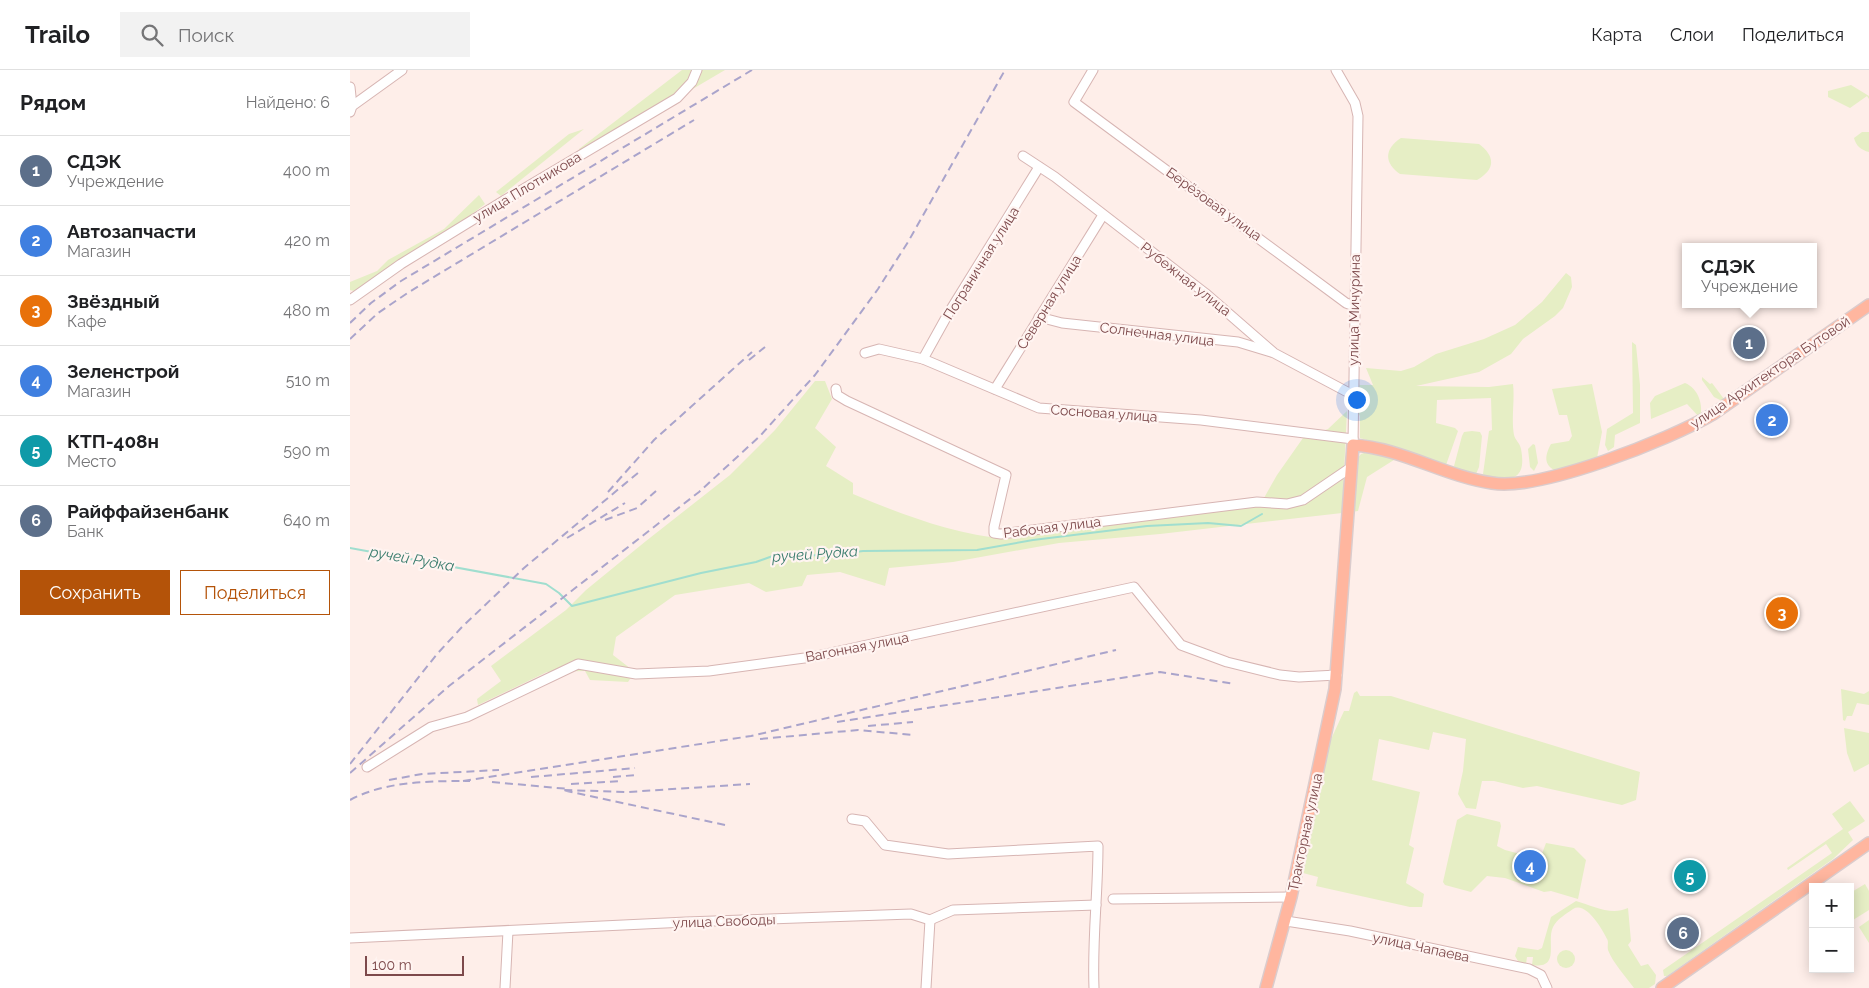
<!DOCTYPE html>
<html lang="ru">
<meta charset="utf-8">
<style>
:root{--surface:#fff;--page:#f2f2f2;--text:#202124;--muted:#757577;--line:#e0e0e0;--accent:#b45309}
body{margin:0;font-family:Raleway,sans-serif;background:var(--page);color:var(--text)}
.controls{position:absolute;right:15px;bottom:15px;display:grid;overflow:hidden;border-radius:0px;box-shadow:0 2px 12px #0003}
.controls button{width:45px;height:45px;display:grid;place-items:center;padding:0;border:0;border-bottom:1px solid var(--line);background:var(--surface);color:var(--text);font:25px sans-serif}
.scale{position:absolute;left:15px;bottom:12px;width:99px;box-sizing:border-box;padding-left:5px;border:2px solid #7d494b;border-top:0;font-size:14px;line-height:18px;white-space:nowrap;color:#7d494b;-webkit-text-stroke:4px #fff4f1;paint-order:stroke}
.you{position:absolute;left:1006px;top:329px;width:18px;height:18px;margin:-12px;border:4px solid #fff;border-radius:50%;background:#1a73e8;box-shadow:0 0 0 8px #1a73e833}
.badge{display:grid;place-items:center;width:32px;height:32px;border-radius:50%;background:var(--accent);color:#fff;font-size:16px;font-weight:700}
.pin{position:absolute;translate:-50% -50%;border:2px solid #fff;box-shadow:0 1px 5px #0006}
.popup{position:absolute;left:1332px;top:173px;width:135px;height:65px;box-sizing:border-box;display:grid;place-content:center;border-radius:0px;background:var(--surface);filter:drop-shadow(0 1px 4px #0005);font-size:16px;white-space:nowrap;color:var(--muted)}
.popup b{font-size:19px;color:var(--text)}
.popup::after{content:'';position:absolute;left:50%;top:100%;margin-left:-10px;border:10px solid transparent;border-top-color:var(--surface)}
.list{margin:0;padding:0;list-style:none}
h2{display:flex;justify-content:space-between;align-items:center;height:65px;margin:0;padding:0 20px;font-size:21px}
h2 small{font-size:16px;font-weight:400;color:var(--muted)}
.list li{display:grid;grid-template-columns:32px 1fr auto;gap:15px;align-items:center;box-sizing:border-box;height:70px;padding:0 20px;border-top:1px solid var(--line)}
.list b{display:block;font-size:19px;white-space:nowrap}
.list p{margin:0;font-size:16px;white-space:nowrap;color:var(--muted)}
.list em{font-size:16px;font-style:normal;color:var(--muted)}
.actions{display:flex;gap:10px;padding:15px 20px}
.actions a{flex:1;padding:11px 0;border:1px solid var(--accent);border-radius:0px;text-align:center;font-size:18px;color:var(--accent)}
.actions .main{background:var(--accent);color:#fff}
.icon{flex:none;width:28px;height:28px;fill:none;stroke:currentColor;stroke-width:2;stroke-linecap:round;stroke-linejoin:round}
.map{position:relative;flex:none;width:1519px;height:918px;overflow:hidden}
header{display:flex;align-items:center;gap:30px;box-sizing:border-box;height:70px;padding:0 25px;background:var(--surface);border-bottom:1px solid var(--line)}
header strong{font-size:24px}
nav{display:flex;gap:28px;margin-inline-start:auto;font-size:18px}
.search{width:350px;height:45px;background:var(--page);display:flex;align-items:center;gap:12px;box-sizing:border-box;padding:0 18px;border-radius:0px;color:var(--muted);font-size:19px}
main{display:flex}
aside{flex:1;background:var(--surface)}
.map>svg:first-child{display:block}
</style>
<header>
<strong>Trailo</strong>
<div class="search"><svg class="icon" aria-label="search" viewBox="0 0 24 24"><circle cx="10" cy="10" r="6"/><path d="M15 15l6 6"/></svg>Поиск</div>
<nav><a>Карта</a><a>Слои</a><a>Поделиться</a></nav>
</header>
<main>
<aside>
<h2>Рядом<small>Найдено: 6</small></h2>
<ul class="list">
<li><span class="badge" style="background:#5c6f8a">1</span><div><b>СДЭК</b><p>Учреждение</p></div><em>400 m</em></li>
<li><span class="badge" style="background:#3f7fe0">2</span><div><b>Автозапчасти</b><p>Магазин</p></div><em>420 m</em></li>
<li><span class="badge" style="background:#e8710a">3</span><div><b>Звёздный</b><p>Кафе</p></div><em>480 m</em></li>
<li><span class="badge" style="background:#3f7fe0">4</span><div><b>Зеленстрой</b><p>Магазин</p></div><em>510 m</em></li>
<li><span class="badge" style="background:#0f9aa8">5</span><div><b>КТП-408н</b><p>Место</p></div><em>590 m</em></li>
<li><span class="badge" style="background:#5c6f8a">6</span><div><b>Райффайзенбанк</b><p>Банк</p></div><em>640 m</em></li>
</ul>
<div class="actions"><a class="main">Сохранить</a><a>Поделиться</a></div>
</aside>
<div class="map">
<svg width="1519" height="918" viewBox="0 0 1519 918">
<rect width="100%" height="100%" fill="#feeee9"/>
<g fill="#e6eec5">
<polygon points="332,0 375,0 341,20 320,36 233,85 229,79"/>
<polygon points="1501,15 1519,26 1519,29 1517,26 1500,38 1478,27 1478,21"/>
<polygon points="234,59 151,126 146,122 219,64"/>
<path d="M1512 62H1519V82C1511 80 1506 76 1504 68Z"/>
<path d="M1051 68 1129 74C1145 86 1146 99 1127 110L1050 104C1034 93 1034 79 1051 68Z"/>
<polygon points="129,125 135,134 103,159 4,221 0,220 0,212 27,201 38,190 94,159"/>
<path d="M1216 203 1221 207 1222 217 1213 238 1205 246 1173 269 1161 284 1129 302 1066 316 1139 317 1163 314C1165 330 1161 348 1164 365 1165 370 1170 373 1171 379 1177 411 1161 410 1137 409L1133 404 1139 361 1142 360 1141 328 1087 330 1086 353 1105 358 1108 361 1096 395 1010 368V346L1006 339V312L1010 315H1023L1016 298 1051 301 1064 297 1086 284 1134 269 1165 255 1192 232Z"/>
<polygon points="1282,272 1286,275 1290,315 1290,353 1265,365 1264,377 1258,381 1255,375 1257,359 1283,343"/>
<polygon points="1352,307 1360,314 1362,313 1374,329 1372,331 1364,327 1352,310"/>
<path d="M465 311H475L482 329 465 358 486 377 476 396 503 413V424C553 445 603 464 657 469L910 435 927 405 953 368 978 359 997 341 992 443 810 464 709 473 603 492 539 498 535 516 490 502 457 505 452 516 416 522 399 513 325 525 266 567 263 585 285 602 278 612 240 610 235 601 197 602 128 635 127 629 151 611 141 596 216 540 236 520 296 471 380 405 425 360Z"/>
<path d="M1335 313C1348 318 1354 335 1350 348L1337 334 1301 349 1300 333 1305 326Z"/>
<path d="M1242 314 1252 362 1247 388 1206 401C1193 395 1195 385 1201 374L1219 371 1222 366 1217 345H1209L1202 319Z"/>
<polygon points="1122,361 1130,362 1132,366 1129,397 1126,404 1106,399 1104,396 1112,366 1114,362"/>
<polygon points="1183,374 1185,375 1188,393 1184,401 1180,397 1178,379"/>
<polygon points="1017,382 1047,388 1017,407 1008,441 1001,442 1007,389 1011,384"/>
<polygon points="1491,619 1514,624 1519,621 1519,635 1507,633 1502,646 1497,646 1495,651 1493,650"/>
<polygon points="1007,621 1010,626 1041,626 1290,702 1286,730 1272,735 1187,716 1173,718 1144,711 1132,711 1126,739 1116,738 1108,724 1113,701 1116,669 1083,662 1079,680 1029,669 1022,710 1070,722 1059,775 1064,778 1056,813 1074,824 1072,837 1060,837 966,816 968,807 953,803 953,796 977,678 994,641 999,641 1004,623"/>
<polygon points="1494,658 1519,663 1519,694 1504,702 1497,683"/>
<polygon points="1500,731 1515,751 1498,762 1503,770 1483,789 1317,906 1314,906 1313,900 1482,783 1476,774 1438,800 1437,798 1493,759 1482,744"/>
<polygon points="1117,744 1150,752 1151,756 1147,776 1155,780 1190,789 1196,773 1224,778 1236,790 1228,829 1201,821 1194,822 1155,808 1137,806 1121,822 1095,815 1093,812 1107,750"/>
<polygon points="1515,814 1519,821 1519,840 1503,850 1500,846 1500,823"/>
<path d="M1226 831C1243 836 1261 846 1278 838L1281 871 1278 875 1291 896 1298 894 1306 905 1305 914 1299 918H1284C1276 907 1263 893 1258 880 1257 876 1259 872 1257 869 1252 859 1236 831 1223 839 1216 844 1207 849 1203 857 1196 871 1211 900 1182 895L1183 887H1177L1176 894 1168 891 1165 886 1168 877 1188 880 1192 878 1201 847Z"/>
<polygon points="1519,850 1519,873 1509,857"/>
<circle cx="1216" cy="889" r="9"/>
</g>
<g fill="none" stroke-linecap="round" stroke-linejoin="round">
<polyline stroke="#a0decf" stroke-width="2" points="0,478 196,514 209,523 222,536 351,503 406,492 431,483 475,486 513,481 627,480 683,470 797,456 858,453 891,456 912,444"/>
<g stroke="#d7b5b3" stroke-width="11">
<g id="minor">
<polyline points="743,0 724,32 996,233 1004,236"/>
<polyline points="986,0 1005,33 1008,46 1003,374"/>
<polyline points="0,17 2,36"/>
<polyline points="0,42 2,36 52,0"/>
<polyline points="673,86 705,107 855,223 924,283 1003,325"/>
<polyline points="0,230 51,194 155,130 327,28 342,12 347,0"/>
<polyline points="689,247 712,253 888,272 921,282"/>
<polyline points="515,283 529,279 573,289 689,338 851,350 1003,369"/>
<polyline points="573,289 598,244 689,97"/>
<polyline points="486,319 487,325 497,331 656,405 644,457 644,463 651,464 907,432 937,434 953,430 1000,398"/>
<polyline points="645,319 753,145"/>
<polyline points="17,697 81,657 117,647 228,594 286,604 359,601 462,587 784,517 831,575 877,592 930,605 949,607 987,605"/>
<path d="M502 749 515 751 535 775 598 784 748 776C748 824 742 870 744 918"/>
<polyline points="763,829 941,827"/>
<polyline points="936,851 1000,861 1179,899 1191,905 1197,918"/>
<polyline points="0,868 336,852 561,844 580,850 603,840 746,835"/>
<polyline points="155,918 158,861"/>
<polyline points="576,918 580,850"/>
</g>
</g>
<g stroke="#dbcccd" stroke-width="14">
<g id="major">
<path d="M916 918 941 827 985 619 1003 375C1051 378 1094 406 1142 413 1190 421 1319 370 1363 344L1519 235"/>
<polyline points="1312,918 1519,773"/>
</g>
</g>
<use href="#minor" stroke="#fff" stroke-width="9"/>
<use href="#major" stroke="#ffb69f" stroke-width="11"/>
<g stroke="#aaa4cb" stroke-width="2" stroke-dasharray="8 5" stroke-linecap="butt">
<polyline points="0,253 21,233 51,211 402,0"/>
<polyline points="0,269 28,243 59,222 344,50"/>
<polyline points="399,290 415,277"/>
<polyline points="258,422 304,370 402,282"/>
<polyline points="255,450 287,438 306,421"/>
<polyline points="217,468 275,433"/>
<polyline points="487,652 810,602 885,614"/>
<polyline points="518,656 563,652"/>
<polyline points="410,669 508,660 563,665"/>
<polyline points="0,694 87,584 112,557 174,498 289,402"/>
<polyline points="0,703 99,616 349,422 410,366 465,305 528,219 558,172 655,0"/>
<polyline points="181,707 285,698"/>
<polyline points="263,707 286,705"/>
<polyline points="39,710 72,704 149,700"/>
<polyline points="113,711 401,666 766,580"/>
<polyline points="142,712 219,719"/>
<polyline points="221,714 271,711"/>
<path d="M0 730C35 711 81 711 120 711"/>
<polyline points="375,755 212,720 278,722 400,714"/>
</g>
</g>
<g text-anchor="middle" dominant-baseline="central" stroke-width="4.5" stroke-linejoin="round" paint-order="stroke">
<g font-size="14" fill="#7d494b" stroke="#fff4f1">
<text transform="translate(177 117) rotate(-31)">улица Плотникова</text>
<text transform="translate(864 134) rotate(36)">Берёзовая улица</text>
<text transform="translate(631 193) rotate(-58)">Пограничная улица</text>
<text transform="translate(836 209) rotate(38)">Рубежная улица</text>
<text transform="translate(699 232) rotate(-58)">Северная улица</text>
<text transform="translate(1004 240) rotate(-89)">улица Мичурина</text>
<text transform="translate(807 264) rotate(7)">Солнечная улица</text>
<text transform="translate(1420 302) rotate(-34)">улица Архитектора Бутовой</text>
<text transform="translate(754 343) rotate(4)">Сосновая улица</text>
<text transform="translate(702 457) rotate(-7)">Рабочая улица</text>
<text transform="translate(507 577) rotate(-11)">Вагонная улица</text>
<text transform="translate(955 762) rotate(-78)">Тракторная улица</text>
<text transform="translate(374 851) rotate(-2)">улица Свободы</text>
<text transform="translate(1071 877) rotate(12)">улица Чапаева</text>
</g>
<g font-size="15" font-style="italic" fill="#387b6c" stroke="#fff4f1">
<text transform="translate(465 484) rotate(-4)">ручей Рудка</text>
<text transform="translate(62 489) rotate(10)">ручей Рудка</text>
</g>
</g>
</svg>
<div class="controls">
<button>+</button>
<button>−</button>
</div>
<div class="scale">100 m</div>
<div class="you"></div>
<div class="pin badge" style="left:1399px;top:273px;background:#5c6f8a">1</div>
<div class="popup"><b>СДЭК</b>Учреждение</div>
<div class="pin badge" style="left:1422px;top:350px;background:#3f7fe0">2</div>
<div class="pin badge" style="left:1432px;top:543px;background:#e8710a">3</div>
<div class="pin badge" style="left:1180px;top:796px;background:#3f7fe0">4</div>
<div class="pin badge" style="left:1340px;top:806px;background:#0f9aa8">5</div>
<div class="pin badge" style="left:1333px;top:863px;background:#5c6f8a">6</div>
</div>
</main>
